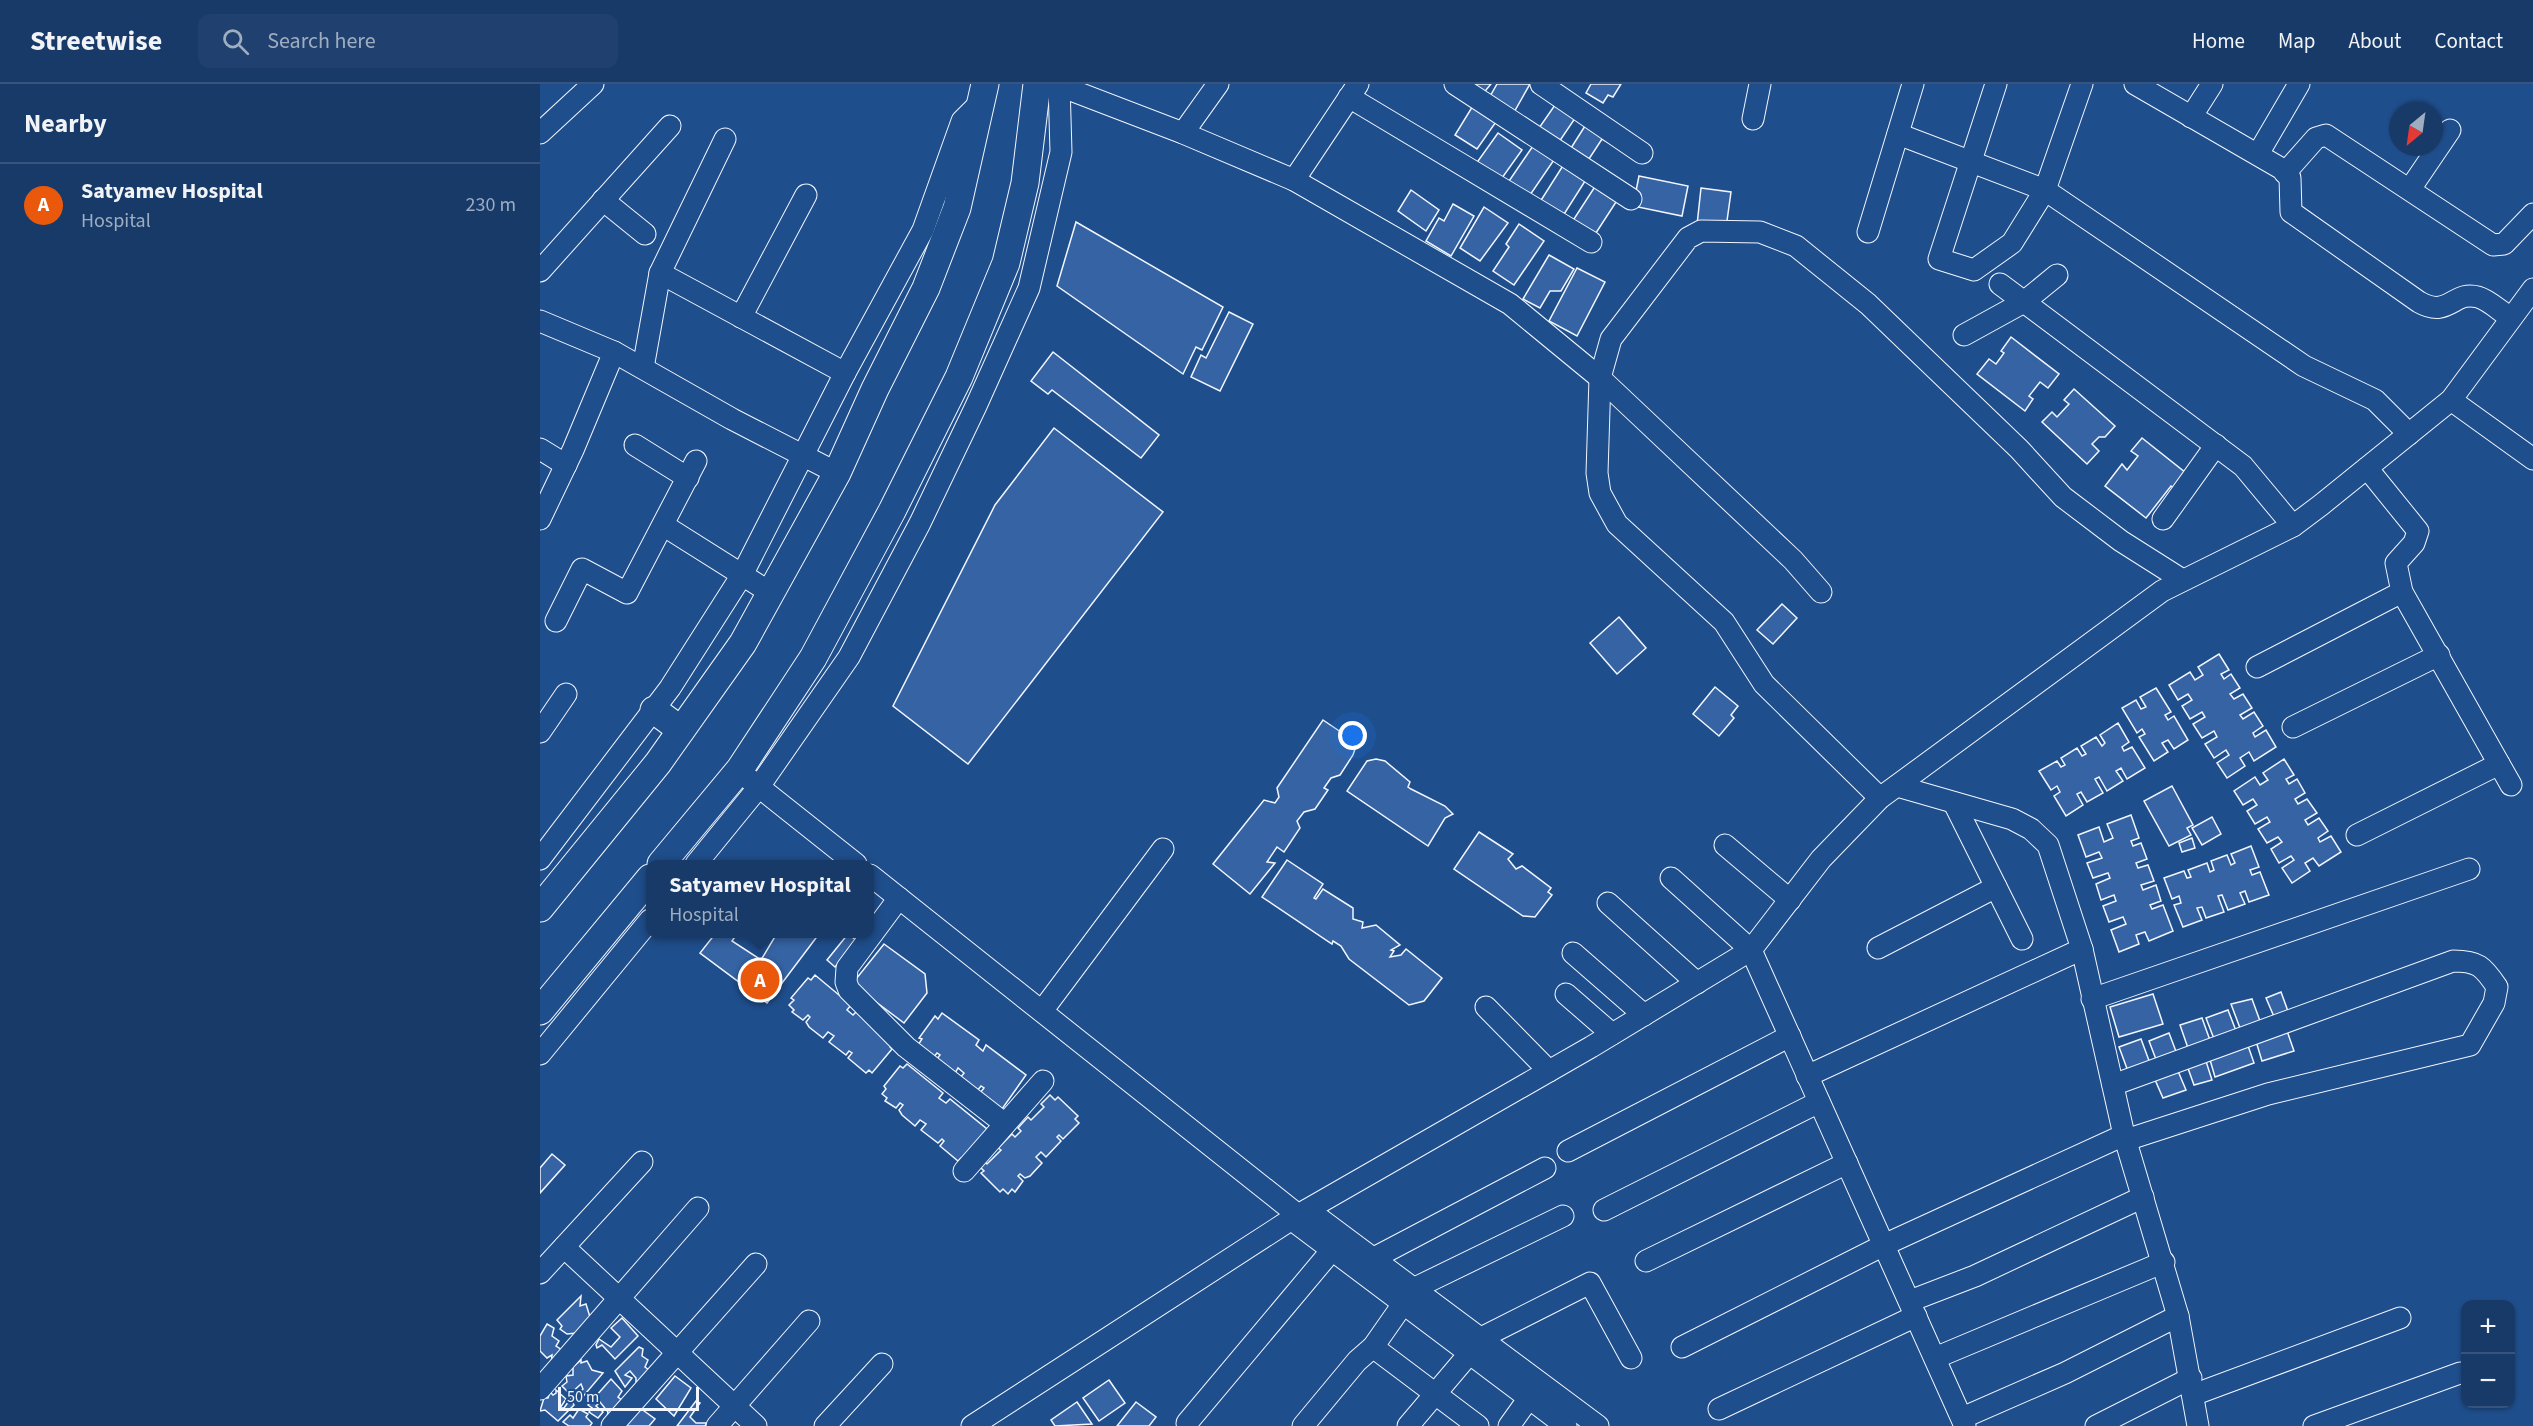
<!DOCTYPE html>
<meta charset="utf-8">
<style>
:root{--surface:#173a69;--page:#20416f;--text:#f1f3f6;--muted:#9eadc0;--line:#36547d;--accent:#ea580c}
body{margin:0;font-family:"Source Sans 3",sans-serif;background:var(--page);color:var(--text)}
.controls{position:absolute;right:18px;bottom:18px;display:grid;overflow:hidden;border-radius:12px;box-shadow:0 2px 4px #0004}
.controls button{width:54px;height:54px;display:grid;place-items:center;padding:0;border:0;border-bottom:2px solid var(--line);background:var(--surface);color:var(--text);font:30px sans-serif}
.compass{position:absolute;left:1849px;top:18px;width:54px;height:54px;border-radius:50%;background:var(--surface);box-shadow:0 2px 4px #0004;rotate:209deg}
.scale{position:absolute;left:18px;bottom:15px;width:141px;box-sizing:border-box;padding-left:6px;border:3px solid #f2f6ff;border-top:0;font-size:16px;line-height:21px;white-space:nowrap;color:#f2f6ff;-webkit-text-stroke:4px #1f4e8c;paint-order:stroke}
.you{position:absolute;left:813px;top:652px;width:21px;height:21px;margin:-15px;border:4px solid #fff;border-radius:50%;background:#1a73e8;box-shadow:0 0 0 9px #1a73e833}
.badge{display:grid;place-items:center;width:39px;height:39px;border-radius:50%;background:var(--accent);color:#fff;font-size:20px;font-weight:700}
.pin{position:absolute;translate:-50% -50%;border:3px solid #fff;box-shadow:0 2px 6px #0006}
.popup{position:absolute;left:106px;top:776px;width:228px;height:78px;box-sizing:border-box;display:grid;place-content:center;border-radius:12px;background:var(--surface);filter:drop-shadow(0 2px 4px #0005);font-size:20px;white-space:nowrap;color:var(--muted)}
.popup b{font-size:22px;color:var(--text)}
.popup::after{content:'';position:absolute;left:50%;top:100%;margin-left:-12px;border:12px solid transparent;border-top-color:var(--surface)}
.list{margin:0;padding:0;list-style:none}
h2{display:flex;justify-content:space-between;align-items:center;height:78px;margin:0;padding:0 24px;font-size:26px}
h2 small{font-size:20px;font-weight:400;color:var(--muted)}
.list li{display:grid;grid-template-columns:39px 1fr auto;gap:18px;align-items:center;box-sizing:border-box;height:84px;padding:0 24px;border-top:2px solid var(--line)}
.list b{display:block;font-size:22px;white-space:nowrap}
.list p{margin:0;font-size:20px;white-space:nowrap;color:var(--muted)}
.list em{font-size:20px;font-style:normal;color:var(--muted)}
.icon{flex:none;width:33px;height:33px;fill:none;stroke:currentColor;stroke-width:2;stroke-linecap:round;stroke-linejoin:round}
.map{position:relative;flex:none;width:1993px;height:1342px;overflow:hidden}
header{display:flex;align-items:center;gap:36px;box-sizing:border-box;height:84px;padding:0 30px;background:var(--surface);border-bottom:2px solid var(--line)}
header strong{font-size:28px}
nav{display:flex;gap:33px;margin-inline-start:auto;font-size:21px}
.search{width:420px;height:54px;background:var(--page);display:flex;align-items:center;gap:15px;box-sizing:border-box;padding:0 21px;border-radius:12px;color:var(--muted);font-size:22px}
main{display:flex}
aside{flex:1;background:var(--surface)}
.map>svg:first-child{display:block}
</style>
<header>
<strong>Streetwise</strong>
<div class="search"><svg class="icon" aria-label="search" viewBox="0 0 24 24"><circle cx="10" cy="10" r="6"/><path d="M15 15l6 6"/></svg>Search here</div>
<nav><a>Home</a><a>Map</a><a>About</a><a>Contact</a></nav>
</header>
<main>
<aside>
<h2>Nearby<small></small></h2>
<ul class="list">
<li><span class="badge">A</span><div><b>Satyamev Hospital</b><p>Hospital</p></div><em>230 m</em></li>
</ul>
</aside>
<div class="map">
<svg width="1993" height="1342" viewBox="0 0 1993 1342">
<rect width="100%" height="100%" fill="#1f4e8c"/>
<g fill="#3563a3" stroke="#f2f6ff" stroke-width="1.5">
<polygon points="925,0 951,0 941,12"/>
<polygon points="957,0 990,0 973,30 948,16"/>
<polygon points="1051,0 1081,0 1073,13 1068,11 1063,19 1046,9"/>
<polygon points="1024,8 1044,21 1019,58 999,44"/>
<polygon points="934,20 958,35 937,65 915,51"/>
<polygon points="1052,31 1069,59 1062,55 1049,75 1031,64"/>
<polygon points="958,49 982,66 957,101 933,84"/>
<polygon points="995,59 1016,73 988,114 967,100"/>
<polygon points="1024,80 1047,94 1021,135 998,121"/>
<polygon points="1099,92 1148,102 1142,132 1093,122"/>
<polygon points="1056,101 1078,115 1054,152 1032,138"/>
<polygon points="1161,104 1191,108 1186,144 1157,141"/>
<polygon points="871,106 899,126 886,147 858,127"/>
<polygon points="913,120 934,132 911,172 886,157 899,134 904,137"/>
<polygon points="944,123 968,139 940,177 920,164"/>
<polygon points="536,138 683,223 662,266 656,263 643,290 517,202"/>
<polygon points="979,140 1004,157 974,201 953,187 969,163 966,160"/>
<polygon points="1009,171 1034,185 1021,207 1010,207 1000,224 983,215"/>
<polygon points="1037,184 1065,198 1037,252 1009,237"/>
<polygon points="689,228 713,240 680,307 651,293 661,271 666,274"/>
<polygon points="1471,253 1519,290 1508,304 1500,298 1489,312 1493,315 1485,327 1437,290 1449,275 1456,280 1464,269 1461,267"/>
<polygon points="513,268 619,351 601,374 512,306 508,310 491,297"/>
<polygon points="1534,305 1575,342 1565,353 1559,353 1552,360 1559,367 1547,380 1502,338 1512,328 1517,333 1529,320 1524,316"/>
<polygon points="514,344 623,428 428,680 353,622 455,421"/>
<polygon points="1602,354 1651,393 1640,408 1631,402 1606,434 1565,402 1582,380 1587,386 1598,372 1591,367"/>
<polygon points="1242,520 1257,534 1233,560 1217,546"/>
<polygon points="1079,533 1106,564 1077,590 1050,559"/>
<polygon points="1679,570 1689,586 1681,590 1684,595 1691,590 1700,604 1690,610 1694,615 1703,610 1712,624 1700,631 1703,635 1714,628 1723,642 1713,649 1715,653 1726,646 1736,663 1714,677 1709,668 1700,674 1705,682 1687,694 1677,679 1689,671 1686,666 1674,674 1665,660 1677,653 1674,647 1662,654 1653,640 1665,633 1662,628 1650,635 1642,622 1652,616 1648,610 1638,616 1629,601 1650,588 1655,596 1663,591 1658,583"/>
<polygon points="1175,603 1198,622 1191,631 1194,634 1179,652 1153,630"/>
<polygon points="1616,604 1631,628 1625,631 1628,636 1634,632 1648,656 1634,665 1628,656 1622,659 1628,668 1614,677 1599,653 1605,650 1602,645 1597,649 1582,624 1596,616 1601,625 1606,623 1600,613"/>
<polygon points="783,636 817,659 813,671 800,691 791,694 784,704 788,706 775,725 764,728 757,737 760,744 744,768 737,763 727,778 735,779 710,810 673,780 724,716 735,719 739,713 737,704"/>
<polygon points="1578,639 1589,658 1582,663 1584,667 1592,663 1605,684 1587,695 1581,684 1576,687 1583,697 1567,707 1559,693 1555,695 1563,709 1547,718 1541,708 1537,710 1543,721 1526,732 1514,712 1520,708 1517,702 1511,706 1499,687 1517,677 1521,683 1525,681 1521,674 1537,664 1542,672 1546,670 1541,662 1556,653 1562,662 1565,659 1560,651"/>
<polygon points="836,675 845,677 870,698 868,703 871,705 905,722 913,730 905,734 888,762 807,707 827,677"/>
<polygon points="1744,675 1754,691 1746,695 1749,700 1757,695 1765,709 1755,715 1758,720 1767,715 1777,729 1765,736 1768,741 1779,734 1788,747 1778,754 1780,758 1791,752 1801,768 1779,782 1773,774 1765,779 1770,787 1752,799 1742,784 1754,776 1751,772 1739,779 1731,765 1742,758 1738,753 1727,759 1718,745 1730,738 1727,733 1715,740 1707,727 1717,721 1713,715 1703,721 1694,707 1715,693 1720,701 1728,696 1723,689"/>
<polygon points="1632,702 1653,741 1647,744 1651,751 1629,762 1604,717"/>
<polygon points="1591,731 1599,754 1591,757 1593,762 1601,759 1607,775 1596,779 1598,784 1608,781 1614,797 1601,801 1603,806 1616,801 1621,817 1610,821 1612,825 1623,821 1633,847 1609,857 1605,848 1596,851 1599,860 1579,868 1571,846 1586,840 1583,833 1569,838 1563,822 1576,817 1574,811 1561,816 1556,800 1570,794 1568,789 1553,794 1547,779 1562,774 1559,768 1546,773 1538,751 1559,743 1564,758 1573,754 1567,740"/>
<polygon points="1672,733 1681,750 1662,761 1652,744"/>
<polygon points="939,748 973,770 968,775 976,785 982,782 1011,804 1008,808 1012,811 995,833 983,832 914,785"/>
<polygon points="1652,754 1655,764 1642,768 1639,759"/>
<polygon points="1711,762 1719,783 1710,786 1712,791 1720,788 1729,811 1709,818 1705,807 1700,809 1705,820 1688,826 1682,811 1678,812 1684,828 1666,834 1662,823 1657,824 1662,836 1643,843 1634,821 1641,819 1639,812 1632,815 1624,794 1644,787 1647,794 1651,793 1648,786 1667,779 1670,788 1674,786 1671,777 1687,771 1691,781 1695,779 1691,770"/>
<polygon points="747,776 783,800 774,814 776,815 783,805 813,824 813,835 823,838 822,844 836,841 860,861 851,866 854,867 850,873 861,871 866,865 902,894 884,917 869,921 809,875 801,862 793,857 792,860 722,813"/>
<polygon points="175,850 197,850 192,857 221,876 236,851 233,850 279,850 227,919 160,869"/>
<polygon points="308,850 317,857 295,883 287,876"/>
<polygon points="344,860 385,890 387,909 364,939 312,900"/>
<polygon points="275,891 311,921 307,926 313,931 317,927 354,957 350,963 352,965 332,989 329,986 326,989 308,974 312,969 309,967 306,971 289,958 294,952 288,948 283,954 269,943 266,938 270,933 268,931 263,936 252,928 254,926 249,921 254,916 251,914 268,894 271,896"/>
<polygon points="1741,908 1749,930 1735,935 1726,914"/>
<polygon points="1613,910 1623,940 1579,953 1570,923"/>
<polygon points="1712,915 1720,937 1700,944 1691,920"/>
<polygon points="1688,926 1698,952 1676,960 1666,934"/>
<polygon points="402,929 439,956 436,961 443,967 446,961 486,991 462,1025 440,1009 444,1004 441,1002 437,1007 420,994 424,989 418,984 414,991 396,976 400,971 397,969 393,974 378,961 382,955 379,954 395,932 398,935"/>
<polygon points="1662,934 1671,959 1649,967 1640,941"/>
<polygon points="1746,944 1754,967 1722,977 1715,954"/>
<polygon points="1629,949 1637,970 1617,978 1609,957"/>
<polygon points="1601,955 1611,982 1589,990 1579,963"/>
<polygon points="1706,956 1714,979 1675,993 1668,969"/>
<polygon points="1664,971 1672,996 1654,1001 1645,976"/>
<polygon points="367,980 403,1009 399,1014 406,1019 410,1015 447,1045 425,1077 421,1074 418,1077 400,1062 404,1057 402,1055 398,1059 381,1046 386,1040 380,1036 375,1042 362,1031 359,1026 363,1021 360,1019 356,1024 345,1017 347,1014 342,1010 346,1005 344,1002 360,982 363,984"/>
<polygon points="1635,980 1646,1006 1623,1014 1612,989"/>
<polygon points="510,1011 515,1016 518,1013 538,1032 535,1035 539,1039 523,1055 519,1051 517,1053 521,1057 506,1073 501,1068 496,1073 502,1079 490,1092 485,1094 480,1090 478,1092 483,1097 475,1108 472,1105 468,1110 463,1105 460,1108 441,1089 444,1087 440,1083 445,1078 447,1080 461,1066 458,1064 472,1050 475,1053 481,1047 478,1044 488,1033 491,1036 504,1023 501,1020"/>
<polygon points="12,1070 25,1081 0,1109 0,1084"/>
<polygon points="41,1212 40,1222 46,1220 50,1233 37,1249 27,1250 20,1245 22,1242 17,1236"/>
<polygon points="82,1234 98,1252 75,1275 62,1261 57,1264 56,1261 59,1255 71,1263 80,1253 71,1244"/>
<polygon points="7,1240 14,1244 12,1252 19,1257 16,1262 22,1266 11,1282 12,1271 7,1274 0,1267 0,1252"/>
<polygon points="99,1263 103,1265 102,1272 108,1276 105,1283 109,1286 96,1301 96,1294 90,1287 85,1291 92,1294 85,1303 75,1287"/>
<polygon points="41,1276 41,1279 47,1277 52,1286 63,1289 41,1315 37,1311 43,1305 41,1300 30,1310 22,1302 27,1298 26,1292 33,1291 33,1283"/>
<polygon points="135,1292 151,1304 134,1332 116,1315"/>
<polygon points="71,1295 82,1307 78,1313 84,1318 67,1333 68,1328 60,1318 56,1322 63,1328 58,1334 49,1328 52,1324 48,1321"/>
<polygon points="569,1296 585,1319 559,1337 543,1314"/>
<polygon points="16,1306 26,1315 20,1324 24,1324 31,1314 34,1321 18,1337 5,1326 0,1327 4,1314 8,1314 10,1308 13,1311 16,1309"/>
<polygon points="156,1317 160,1319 150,1333 156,1339 167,1339 165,1342 137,1342"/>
<polygon points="537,1318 552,1340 515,1342 511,1336"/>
<polygon points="596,1318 616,1333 609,1342 577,1342"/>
<polygon points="100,1324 115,1335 109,1342 85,1342"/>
<polygon points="39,1325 48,1330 46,1333 52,1339 50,1342 29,1342 23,1338 30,1331 33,1334"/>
</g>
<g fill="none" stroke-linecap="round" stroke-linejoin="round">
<g stroke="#f2f6ff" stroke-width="23">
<g id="minor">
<polyline points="515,0 643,49 754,96 970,220 1060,294 1253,476 1281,508"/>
<polyline points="915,0 1091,115"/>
<polyline points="1001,0 1102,69"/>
<polyline points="1456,0 1399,175 1434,186 1472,159 1505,106 1542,0"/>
<path d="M1595 0 1742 85 1750 94 1751 128 1879 218C1909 235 1913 206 1938 213 1949 216 1961 228 1971 234"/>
<polyline points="809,13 1051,158"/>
<polyline points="1651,33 1672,0"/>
<polyline points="1213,35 1220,0"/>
<polyline points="0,49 53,0"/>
<polyline points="643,49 678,0"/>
<polyline points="1358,50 1505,106 1764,282 1835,316 1869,350"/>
<polyline points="1718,70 1759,0"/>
<polyline points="1745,89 1776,54 1786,51 1953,161 1964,160 1993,130"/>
<polyline points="754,96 818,0"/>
<polyline points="1870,105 1910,46"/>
<polyline points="63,116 105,150"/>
<polyline points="1328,148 1373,0"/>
<polyline points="0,187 130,42"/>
<polyline points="120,189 305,289"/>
<polyline points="1460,200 1703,382 1753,442"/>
<polyline points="201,233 266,111"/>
<polyline points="0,237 74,268 192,335 297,389"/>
<polyline points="1424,251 1484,218 1517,191"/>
<polyline points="103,284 120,189 185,55"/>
<polyline points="1911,316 1993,375"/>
<polyline points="95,361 148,394"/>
<polyline points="0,365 26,381"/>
<polyline points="1827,384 1878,447 1874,459 1856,479 1862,508 1971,701"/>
<polyline points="0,435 33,366 74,268"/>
<polyline points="1623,435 1676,361"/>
<polyline points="123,441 231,509"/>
<polyline points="16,537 42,485 87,509 156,377"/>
<polyline points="1717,583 1862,508"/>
<polyline points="1753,643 1899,571"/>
<polyline points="0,648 26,610"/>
<polyline points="209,695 316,780"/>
<polyline points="1357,702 1472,735 1491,745 1508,761 1542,865 1584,1051 1638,1232 1658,1342"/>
<polyline points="1340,714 1224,600 1184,538 1077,440 1060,409 1057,389 1060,294 1071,255 1148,154 1161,147 1220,148 1256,162 1328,220 1479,365 1523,413 1581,457 1641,495"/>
<polyline points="1414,719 1482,855"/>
<polyline points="1817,751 1959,680"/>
<polyline points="1185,761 1250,816"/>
<polyline points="0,775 130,604 202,491 305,289 383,146 422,37 441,18"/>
<polyline points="156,780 218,704 309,573 380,439 436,322 489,204 521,68 519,0"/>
<polyline points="330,791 758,1131"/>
<polyline points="1131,794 1211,866 1425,1342"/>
<polyline points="359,814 307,884 306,898 309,906 366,963 465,1040"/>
<polyline points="1068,819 1157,899"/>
<polyline points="1338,864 1456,803"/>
<polyline points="1033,869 1104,931"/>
<polyline points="1026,910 1072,950"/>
<polyline points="1552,915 1929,785"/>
<polyline points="946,923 1009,987"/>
<polyline points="502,927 623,765"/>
<polyline points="0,970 110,836"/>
<polyline points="1267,992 1542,865"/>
<path d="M1573 1001 1913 877C1938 877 1943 882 1957 903L1954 919 1930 961 1728 1010 1586 1056"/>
<polyline points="1028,1067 1250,952"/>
<polyline points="424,1087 503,997"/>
<polyline points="768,1126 1058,1342"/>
<polyline points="1064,1126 1279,1018"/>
<polyline points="751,1135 1026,1342"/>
<polyline points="24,1163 216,1342"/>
<polyline points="834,1174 1005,1084"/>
<polyline points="1106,1177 1307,1079"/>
<polyline points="0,1189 102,1078"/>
<polyline points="875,1204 1023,1132"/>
<polyline points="1370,1217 1435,1192 1603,1113"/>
<polyline points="941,1254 1050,1199 1091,1274"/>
<polyline points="833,1263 938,1342"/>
<polyline points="1142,1263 1344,1161 1584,1051"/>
<polyline points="1395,1274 1624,1178"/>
<polyline points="0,1305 158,1124"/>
<polyline points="1653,1311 1860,1234"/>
<polyline points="1179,1325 1376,1232"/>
<polyline points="1422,1334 1525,1289 1638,1232"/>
<polyline points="647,1339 792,1166"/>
<polyline points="72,1342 216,1180"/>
<polyline points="177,1342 269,1237"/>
<polyline points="285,1342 342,1280"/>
<polyline points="432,1342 758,1131 1051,963 1211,866 1281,775 1340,714 1622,507 1753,442 1781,421 1911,316 1993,205"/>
<polyline points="763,1342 817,1277 833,1263 863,1220"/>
<polyline points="868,1342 929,1270"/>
<polyline points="969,1342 989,1314"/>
<polyline points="1556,1342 1651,1294"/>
<polyline points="1774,1342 1920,1289"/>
</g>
</g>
<g stroke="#f2f6ff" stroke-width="29">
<g id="major">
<polyline points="114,626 141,646"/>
<polyline points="121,780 200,685 273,574 352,427 419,293 466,179 485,99 497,0"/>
<polyline points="0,824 118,679 203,559 297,389 335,305 386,204 417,124 445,0"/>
<polyline points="0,927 110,794"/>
</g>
</g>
<use href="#minor" stroke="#1f4e8c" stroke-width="21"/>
<use href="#major" stroke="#1f4e8c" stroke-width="27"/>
</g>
</svg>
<div class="controls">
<button>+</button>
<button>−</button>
</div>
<svg class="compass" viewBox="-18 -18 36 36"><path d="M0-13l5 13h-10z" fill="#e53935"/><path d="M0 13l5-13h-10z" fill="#9eadc0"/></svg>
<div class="scale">50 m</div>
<div class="you"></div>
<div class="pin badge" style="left:220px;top:896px">A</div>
<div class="popup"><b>Satyamev Hospital</b>Hospital</div>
</div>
</main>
